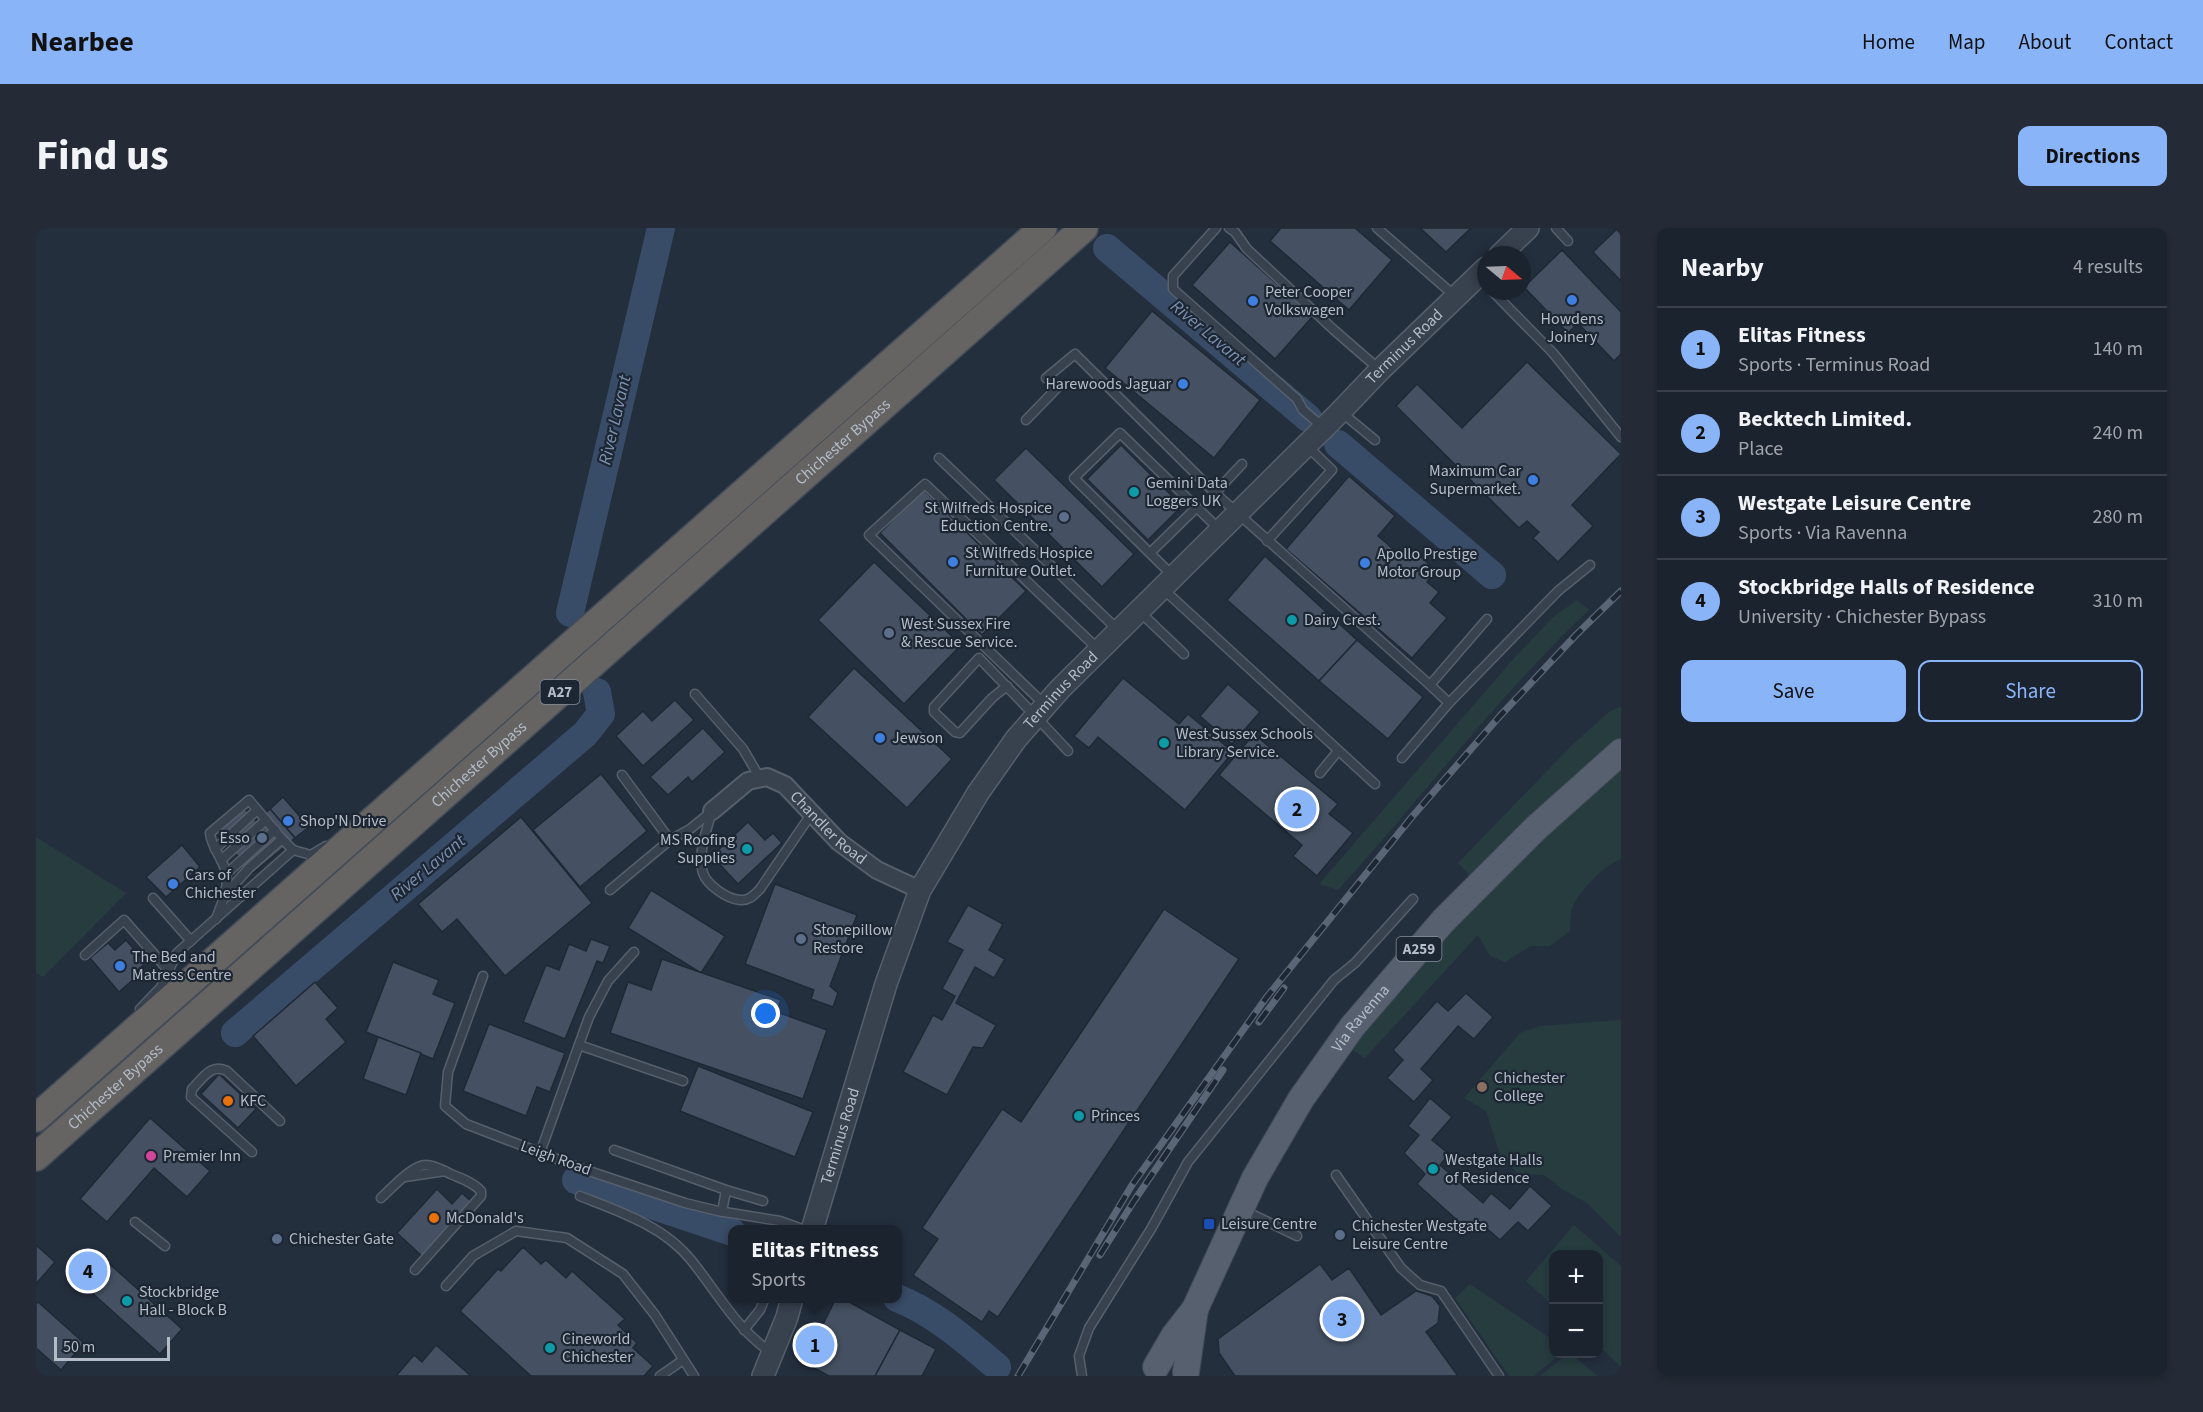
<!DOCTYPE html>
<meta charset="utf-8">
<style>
:root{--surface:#1b232e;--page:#242b36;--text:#f1f3f6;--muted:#a0a4aa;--line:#39404a;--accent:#8ab4f8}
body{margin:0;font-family:"Source Sans 3",sans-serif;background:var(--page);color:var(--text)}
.controls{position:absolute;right:18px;bottom:18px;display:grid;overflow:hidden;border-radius:12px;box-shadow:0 3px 9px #0003}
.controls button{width:54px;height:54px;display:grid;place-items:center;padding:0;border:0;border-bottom:2px solid var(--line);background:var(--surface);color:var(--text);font:30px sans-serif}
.compass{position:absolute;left:1441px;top:18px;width:54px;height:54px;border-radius:50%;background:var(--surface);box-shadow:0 3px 9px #0003;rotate:109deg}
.scale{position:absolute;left:18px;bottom:15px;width:116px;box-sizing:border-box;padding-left:6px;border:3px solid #b4bcc9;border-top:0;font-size:16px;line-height:21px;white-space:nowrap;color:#b4bcc9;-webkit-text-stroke:4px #1d2633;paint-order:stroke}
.you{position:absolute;left:730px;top:786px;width:21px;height:21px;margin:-15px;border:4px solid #fff;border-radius:50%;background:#1a73e8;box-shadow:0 0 0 9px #1a73e833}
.badge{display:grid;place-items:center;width:39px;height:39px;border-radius:50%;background:var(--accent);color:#111;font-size:20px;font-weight:700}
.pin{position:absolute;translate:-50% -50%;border:3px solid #fff;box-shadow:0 2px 6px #0006}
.popup{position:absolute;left:692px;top:997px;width:174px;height:78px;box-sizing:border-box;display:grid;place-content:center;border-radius:12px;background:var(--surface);filter:drop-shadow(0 2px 4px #0005);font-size:20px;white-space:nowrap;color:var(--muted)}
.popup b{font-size:22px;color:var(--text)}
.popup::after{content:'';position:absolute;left:50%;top:100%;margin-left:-12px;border:12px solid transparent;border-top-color:var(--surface)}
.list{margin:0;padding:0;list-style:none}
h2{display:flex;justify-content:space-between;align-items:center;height:78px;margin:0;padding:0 24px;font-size:26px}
h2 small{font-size:20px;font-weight:400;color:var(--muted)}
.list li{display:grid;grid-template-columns:39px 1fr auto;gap:18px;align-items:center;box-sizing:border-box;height:84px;padding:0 24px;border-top:2px solid var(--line)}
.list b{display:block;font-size:22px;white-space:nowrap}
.list p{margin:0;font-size:20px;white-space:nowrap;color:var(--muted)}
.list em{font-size:20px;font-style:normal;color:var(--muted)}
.actions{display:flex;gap:12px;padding:18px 24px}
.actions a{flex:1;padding:14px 0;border:2px solid var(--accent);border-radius:12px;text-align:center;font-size:21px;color:var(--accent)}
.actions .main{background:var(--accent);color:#111}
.map{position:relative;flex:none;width:1585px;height:1148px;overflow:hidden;border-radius:12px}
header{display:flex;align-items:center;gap:36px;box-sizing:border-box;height:84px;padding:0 30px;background:var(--accent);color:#111}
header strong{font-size:28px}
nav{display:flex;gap:33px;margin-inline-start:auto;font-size:21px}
.intro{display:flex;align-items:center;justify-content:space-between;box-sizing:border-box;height:144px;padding:0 36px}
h1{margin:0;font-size:42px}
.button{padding:15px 27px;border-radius:12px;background:var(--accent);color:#111;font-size:21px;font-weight:700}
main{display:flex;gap:36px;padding:0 36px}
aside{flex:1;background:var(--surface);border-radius:12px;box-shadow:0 3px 9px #0003}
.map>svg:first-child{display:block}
</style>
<header>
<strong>Nearbee</strong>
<nav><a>Home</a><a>Map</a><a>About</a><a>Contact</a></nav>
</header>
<div class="intro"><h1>Find us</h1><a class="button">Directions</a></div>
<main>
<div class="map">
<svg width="1585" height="1148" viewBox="0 0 1585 1148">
<rect width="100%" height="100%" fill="#242f3e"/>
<g fill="#263c3f">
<path d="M1541 372 1553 382C1462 468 1386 570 1302 662L1283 656 1473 436 1517 389Z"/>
<polygon points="1585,478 1585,512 1436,650 1422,635 1536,517 1573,484"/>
<path d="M1585 536V631C1570 636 1543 663 1537 678 1534 685 1535 695 1534 703L1514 718H1495L1469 734 1454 728 1442 707 1329 830 1313 820 1413 698Z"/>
<polygon points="0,609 90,665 7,749 0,745"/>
<polygon points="1585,792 1585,1009 1551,975 1526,961 1508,947 1482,946 1464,927 1450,883 1428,870 1484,805 1504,798"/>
<polygon points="1538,997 1585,1038 1585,1139 1563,1118 1562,1026 1518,1026 1517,1078 1490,1053"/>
<polygon points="1434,1056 1517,1112 1518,1126 1524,1126 1498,1148 1473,1148 1419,1070"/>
<polygon points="1531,1126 1535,1126 1562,1148 1504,1148"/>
</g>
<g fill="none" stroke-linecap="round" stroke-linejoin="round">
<g stroke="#394c67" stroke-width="28">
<polyline points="1071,20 1272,190"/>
<polyline points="1302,216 1456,347"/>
<polyline points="534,385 625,0"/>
<polyline points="199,805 549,506 565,486 561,464"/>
<polyline points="540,952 696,1004"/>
<path d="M861 1070C899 1085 930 1113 961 1139"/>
</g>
</g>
<g fill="#455162" stroke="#1f2835" stroke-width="1.5">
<polygon points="1245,0 1319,0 1356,32 1313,82 1234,13"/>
<polygon points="1384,0 1435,0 1410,24"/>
<polygon points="1582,0 1585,0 1585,53 1557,24"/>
<polygon points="1194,14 1277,88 1239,131 1156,57"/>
<polygon points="1526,22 1585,84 1585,126 1578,133 1542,95 1532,105 1488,59"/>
<polygon points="1116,83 1224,172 1178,230 1069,140"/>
<polygon points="1491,134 1585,226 1536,277 1557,298 1522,334 1497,310 1503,304 1491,293 1483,300 1360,178 1381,156 1426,200"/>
<polygon points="1085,217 1146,278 1112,312 1051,251"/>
<polygon points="990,220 1098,326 1066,359 958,252"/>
<polygon points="1313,248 1359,288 1342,308 1364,327 1372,318 1401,343 1391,354 1403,364 1394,375 1411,390 1376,430 1250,321"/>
<polygon points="887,261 990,363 946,407 844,305"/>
<polygon points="1229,328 1321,412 1283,453 1191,372"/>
<polygon points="838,334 925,417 868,476 782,392"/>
<polygon points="1321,412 1387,469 1352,511 1283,453"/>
<polygon points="818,440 916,531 871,580 772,489"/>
<polygon points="1087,450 1143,496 1152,486 1197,524 1149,582 1062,509 1053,520 1038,508"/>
<polygon points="1192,456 1224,484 1196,516 1164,488"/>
<polygon points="639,472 658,492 607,538 580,508 607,483 616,493"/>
<polygon points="667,500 689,524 656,554 652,549 632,567 614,549"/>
<polygon points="1218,506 1302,576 1293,586 1317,605 1281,648 1257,628 1266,617 1183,547"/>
<polygon points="565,546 611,603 544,659 497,602"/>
<polygon points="247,569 273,599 259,610 234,581"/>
<polygon points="208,580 220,593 234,581 259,610 217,645 180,604"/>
<polygon points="485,589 556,675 469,748 421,691 406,704 382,676"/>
<polygon points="712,594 729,612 737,605 746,615 702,656 676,628"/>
<polygon points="146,617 164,639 130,669 110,649"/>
<polygon points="739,656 821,687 794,758 802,765 797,779 775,771 778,762 709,736"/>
<polygon points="615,662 689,708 665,745 592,700"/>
<polygon points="932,677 967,696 953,722 969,731 958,750 939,739 920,775 960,797 947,820 937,819 911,867 867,844 897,787 906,792 919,768 906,761 927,722 911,714"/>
<polygon points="1128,681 1203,731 962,1089 953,1083 946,1094 877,1047 902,1011 886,1000 966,881 985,894"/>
<polygon points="555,711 574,718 567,735 561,733 529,811 487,794 510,737 523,742 533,716 550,723"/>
<polygon points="90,712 110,735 97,746 100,749 83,764 54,730 72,715 79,722"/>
<polygon points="626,731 745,772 741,784 791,802 767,871 574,805 592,754 615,762"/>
<polygon points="357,734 403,752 397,766 419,775 397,831 330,804"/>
<polygon points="279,754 302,780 290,791 310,814 260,858 217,808"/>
<polygon points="1430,765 1457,789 1438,811 1422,798 1385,841 1397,852 1378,874 1351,850 1367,832 1357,822 1401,773 1412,783"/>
<polygon points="453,796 529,825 514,864 501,859 490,888 427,863"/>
<polygon points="342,809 385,825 370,867 327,851"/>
<polygon points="662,838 777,884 759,929 644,883"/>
<polygon points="183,846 220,881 202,900 165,866"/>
<polygon points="1394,870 1416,889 1396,912 1413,926 1404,937 1447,975 1455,965 1474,981 1494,958 1516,978 1492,1003 1482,994 1464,1012 1441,992 1431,1001 1381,956 1389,946 1368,925 1383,907 1372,898"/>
<polygon points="114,890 174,943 151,969 118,940 71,994 44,971"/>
<polygon points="401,961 416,976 426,965 437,975 387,1029 361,1005"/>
<polygon points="0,1017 19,1034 0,1056"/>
<polygon points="487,1019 505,1036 510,1032 530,1050 536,1043 589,1091 582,1097 601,1115 597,1120 617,1138 608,1148 495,1148 424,1083 462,1041 465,1043"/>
<polygon points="57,1021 146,1101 124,1126 35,1046"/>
<polygon points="1284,1036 1296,1052 1313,1040 1345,1087 1380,1063 1396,1068 1404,1078 1402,1095 1390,1104 1422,1148 1199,1148 1183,1125 1182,1111"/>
<polygon points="800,1070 806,1070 864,1102 839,1148 793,1148 768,1135"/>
<polygon points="2,1074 48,1115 25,1142 0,1120 0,1076"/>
<polygon points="864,1102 900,1121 886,1148 839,1148"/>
<polygon points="400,1117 435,1148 360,1148 378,1127 386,1134"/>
</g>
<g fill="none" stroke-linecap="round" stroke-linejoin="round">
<g stroke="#565f6c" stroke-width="11">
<g id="service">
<polyline points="1180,0 1137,48 1137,61 1261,171 1267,182 1288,200"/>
<polyline points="1193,0 1199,4 1211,21 1298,102 1344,142"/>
<polyline points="1341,0 1420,69"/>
<polyline points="1520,0 1532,13"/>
<polyline points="1456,63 1517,125 1585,209"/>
<polyline points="1305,184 1339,212"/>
<polyline points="990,192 1022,159 1010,150 1039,126 1179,265 1206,236"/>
<polyline points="903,230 1082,402"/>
<polyline points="1179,265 1394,457 1451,391"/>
<polyline points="1231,313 1296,242 1271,218"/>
<polyline points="1114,325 1160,280"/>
<polyline points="1137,348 1038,250 1084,205 1184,302"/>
<polyline points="1126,360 1339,556"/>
<polyline points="1103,383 1148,426"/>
<polyline points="1394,457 1413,475 1522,363 1554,337"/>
<path d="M971 458 956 470 924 505 919 504 898 484V479L943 430C973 461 1003 491 1032 523"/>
<polyline points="659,466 707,521 724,550"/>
<polyline points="1009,477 833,307 889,256 1063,422"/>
<polyline points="1366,530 1413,475"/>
<polyline points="1284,545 1302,523"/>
<polyline points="586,547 634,612 654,601 675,584"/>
<path d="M676 583C671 601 661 627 667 645 671 657 691 671 704 672 713 673 718 667 724 661L776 585"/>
<polyline points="179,621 221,582"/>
<polyline points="185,632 230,592"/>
<polyline points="190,646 239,602"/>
<polyline points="574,662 634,612"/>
<path d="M189 667C189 662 191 656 191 652 191 634 175 621 174 605L213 572 246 611"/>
<polyline points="117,670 155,713"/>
<polyline points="180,691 189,667 213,640 246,611 257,622"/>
<polyline points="49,727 88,692 133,743"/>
<polyline points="447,748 412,844 409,878 430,896 544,940 649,975 682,983 744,993 769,1002"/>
<polyline points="104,781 125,759 141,725 257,622 275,627 290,618"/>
<polyline points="543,817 647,853"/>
<polyline points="578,922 690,962"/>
<path d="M216 924 155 869 156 861C167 850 175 835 191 843L244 893"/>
<polyline points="504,925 553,789 572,753 598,724"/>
<polyline points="1300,947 1365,1040 1384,1057 1405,1063 1463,1148"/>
<polyline points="369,949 409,943"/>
<path d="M544 968C582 983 628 998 655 1032 681 1064 701 1102 736 1125"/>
<path d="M345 970C356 960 376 937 390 937 399 937 408 943 417 947 427 951 438 955 445 963V968L379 1042"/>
<polyline points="1207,982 1261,1008"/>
<polyline points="686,984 690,962 727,973"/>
<polyline points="99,994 129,1018"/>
<polyline points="410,1058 437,1028 480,1003 531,1010 587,1046 619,1087 658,1148"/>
<polyline points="708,1102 724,1082 729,1070"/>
<polyline points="624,1148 647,1132"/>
<polyline points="1046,1148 1043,1128 1053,1100 1115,1001 1152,934 1298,752 1319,735 1377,671"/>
</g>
</g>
<g stroke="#565f6c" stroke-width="20">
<g id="minor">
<path id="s1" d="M676 583 712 553 731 549 749 557 803 614 841 642 884 662"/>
</g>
</g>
<g stroke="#565f6c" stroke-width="24">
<g id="tertiary">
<polyline points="1464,27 1492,0"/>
<path id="s2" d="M776 1002 850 756 884 662 942 565 980 511 1024 461 1304 184 1344 142 1450 40"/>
<polyline points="727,1148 751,1089 756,1070"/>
</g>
</g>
<g stroke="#414a57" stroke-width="28">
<g id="primary">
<path id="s3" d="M1120 1139 1138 1108 1159 1081 1219 950 1265 871 1316 799 1407 693 1500 600 1585 524"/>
<polyline points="1150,1144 1159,1081"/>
</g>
</g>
<g stroke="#434c59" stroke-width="30">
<g id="trunk">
<polyline points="0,890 1007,0"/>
<path id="s4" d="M0 929 1048 0"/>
</g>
</g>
<use href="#service" stroke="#38414e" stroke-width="8"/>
<use href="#minor" stroke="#38414e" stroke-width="16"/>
<use href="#tertiary" stroke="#38414e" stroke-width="21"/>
<use href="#primary" stroke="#56606e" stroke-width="26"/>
<use href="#trunk" stroke="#656462" stroke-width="27"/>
<g stroke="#5a6575" stroke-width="7">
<g id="rail">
<polyline points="1223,794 1248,760"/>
<polyline points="1064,1027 1098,973 1187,842"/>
<polyline points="982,1148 1096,957 1230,770 1375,590 1463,489 1540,407 1585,363"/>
</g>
</g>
<use href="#rail" stroke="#1d2633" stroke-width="4.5" stroke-dasharray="14" stroke-linecap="butt"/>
</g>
<g fill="#3f7fe0" stroke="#1d2633" stroke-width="2">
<circle cx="1536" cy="72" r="6"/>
<circle cx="1217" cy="73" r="6"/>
<circle cx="1147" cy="156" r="6"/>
<circle cx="1497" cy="252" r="6"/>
<circle cx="917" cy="334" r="6"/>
<circle cx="1329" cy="335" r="6"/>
<circle cx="844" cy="510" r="6"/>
<circle cx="252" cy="593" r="6"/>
<circle cx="137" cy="656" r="6"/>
<circle cx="84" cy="738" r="6"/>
</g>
<g fill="#0f9aa8" stroke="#1d2633" stroke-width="2">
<circle cx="1098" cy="264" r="6"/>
<circle cx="1256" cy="392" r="6"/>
<circle cx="1128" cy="515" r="6"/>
<circle cx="711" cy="621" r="6"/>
<circle cx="1043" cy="888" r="6"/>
<circle cx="1397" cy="941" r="6"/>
<circle cx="91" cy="1073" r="6"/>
<circle cx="514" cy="1120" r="6"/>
</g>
<g fill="#5c6f8a" stroke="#1d2633" stroke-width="2">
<circle cx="1028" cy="289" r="6"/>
<circle cx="853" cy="405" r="6"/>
<circle cx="226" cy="610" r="6"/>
<circle cx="765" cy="711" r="6"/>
<circle cx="1304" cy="1007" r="6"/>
<circle cx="241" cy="1011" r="6"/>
</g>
<circle fill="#8d6e63" stroke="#1d2633" stroke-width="2" cx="1446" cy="859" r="6"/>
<g fill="#e8710a" stroke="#1d2633" stroke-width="2">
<circle cx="192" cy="873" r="6"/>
<circle cx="398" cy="990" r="6"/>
</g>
<circle fill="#d1479c" stroke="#1d2633" stroke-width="2" cx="115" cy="928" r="6"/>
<rect fill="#1a4fb4" stroke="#1d2633" stroke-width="2" x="1167" y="990" width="12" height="12" rx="3"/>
<g text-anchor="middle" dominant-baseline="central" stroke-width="4.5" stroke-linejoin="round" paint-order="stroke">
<g fill="#1d2633" stroke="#878f9c" stroke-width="1.5">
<rect x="504.5" y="452" width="39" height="24" rx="4.5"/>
<rect x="1360.5" y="709" width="45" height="24" rx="4.5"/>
</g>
<g font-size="15" font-weight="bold" fill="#b4bcc9">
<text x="524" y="464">A27</text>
<text x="1383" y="721">A259</text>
</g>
<g font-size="16" fill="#b4bcc9" stroke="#1d2633" text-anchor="start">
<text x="1229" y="64">Peter Cooper<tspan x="1229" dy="18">Volkswagen</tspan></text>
<text x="1536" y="91" text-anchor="middle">Howdens<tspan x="1536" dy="18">Joinery</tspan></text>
<text x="1135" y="156" text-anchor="end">Harewoods Jaguar</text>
<text x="1485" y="243" text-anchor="end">Maximum Car<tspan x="1485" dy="18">Supermarket.</tspan></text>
<text x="1110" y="255">Gemini Data<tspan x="1110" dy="18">Loggers UK</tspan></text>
<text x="1016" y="280" text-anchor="end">St Wilfreds Hospice<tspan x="1016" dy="18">Eduction Centre.</tspan></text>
<text x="929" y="325">St Wilfreds Hospice<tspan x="929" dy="18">Furniture Outlet.</tspan></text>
<text x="1341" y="326">Apollo Prestige<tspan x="1341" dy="18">Motor Group</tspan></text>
<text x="1268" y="392">Dairy Crest.</text>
<text x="865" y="396">West Sussex Fire<tspan x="865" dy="18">&amp; Rescue Service.</tspan></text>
<text x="1140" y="506">West Sussex Schools<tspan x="1140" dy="18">Library Service.</tspan></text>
<text x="856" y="510">Jewson</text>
<text x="264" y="593">Shop'N Drive</text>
<text x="214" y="610" text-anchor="end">Esso</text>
<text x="699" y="612" text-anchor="end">MS Roofing<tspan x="699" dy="18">Supplies</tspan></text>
<text x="149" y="647">Cars of<tspan x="149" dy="18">Chichester</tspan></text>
<text x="777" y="702">Stonepillow<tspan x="777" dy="18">Restore</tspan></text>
<text x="96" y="729">The Bed and<tspan x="96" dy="18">Matress Centre</tspan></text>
<text x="1458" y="850">Chichester<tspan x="1458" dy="18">College</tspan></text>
<text x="204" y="873">KFC</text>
<text x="1055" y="888">Princes</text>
<text x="127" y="928">Premier Inn</text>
<text x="1409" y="932">Westgate Halls<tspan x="1409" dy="18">of Residence</tspan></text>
<text x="410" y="990">McDonald's</text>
<text x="1185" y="996">Leisure Centre</text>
<text x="1316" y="998">Chichester Westgate<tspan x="1316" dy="18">Leisure Centre</tspan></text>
<text x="253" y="1011">Chichester Gate</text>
<text x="103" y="1064">Stockbridge<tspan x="103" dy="18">Hall - Block B</tspan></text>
<text x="526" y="1111">Cineworld<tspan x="526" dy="18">Chichester</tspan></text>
</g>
<g font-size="16" fill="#b4bcc9" stroke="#1d2633">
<text stroke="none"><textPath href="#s2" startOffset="1088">Terminus Road</textPath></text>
<text stroke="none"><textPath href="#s4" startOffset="1078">Chichester Bypass</textPath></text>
<text stroke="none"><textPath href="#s2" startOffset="602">Terminus Road</textPath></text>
<text stroke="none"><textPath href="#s4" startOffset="592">Chichester Bypass</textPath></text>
<text stroke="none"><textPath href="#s1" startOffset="147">Chandler Road</textPath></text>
<text stroke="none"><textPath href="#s3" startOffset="406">Via Ravenna</textPath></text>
<text stroke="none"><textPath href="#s4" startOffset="106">Chichester Bypass</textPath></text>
<text stroke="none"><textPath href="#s2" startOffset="98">Terminus Road</textPath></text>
<text transform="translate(520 930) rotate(20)">Leigh Road</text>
</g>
<g font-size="18" font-style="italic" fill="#7c92b1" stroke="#1d2633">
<text transform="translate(1172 105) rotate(40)">River Lavant</text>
<text transform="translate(579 192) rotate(-77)">River Lavant</text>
<text transform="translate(392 640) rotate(-40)">River Lavant</text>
</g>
</g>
</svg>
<div class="controls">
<button>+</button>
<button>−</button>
</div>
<svg class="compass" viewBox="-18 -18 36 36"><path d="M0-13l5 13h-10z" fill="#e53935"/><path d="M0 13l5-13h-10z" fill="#a0a4aa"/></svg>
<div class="scale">50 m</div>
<div class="you"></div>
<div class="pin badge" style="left:779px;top:1117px">1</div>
<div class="popup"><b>Elitas Fitness</b>Sports</div>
<div class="pin badge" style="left:1261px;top:581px">2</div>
<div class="pin badge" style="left:1306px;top:1091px">3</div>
<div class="pin badge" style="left:52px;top:1043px">4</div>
</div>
<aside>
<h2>Nearby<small>4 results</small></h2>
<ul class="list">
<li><span class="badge">1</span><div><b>Elitas Fitness</b><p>Sports · Terminus Road</p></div><em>140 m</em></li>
<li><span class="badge">2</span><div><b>Becktech Limited.</b><p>Place</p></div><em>240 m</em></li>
<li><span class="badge">3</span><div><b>Westgate Leisure Centre</b><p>Sports · Via Ravenna</p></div><em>280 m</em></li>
<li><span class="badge">4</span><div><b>Stockbridge Halls of Residence</b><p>University · Chichester Bypass</p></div><em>310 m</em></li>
</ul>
<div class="actions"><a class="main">Save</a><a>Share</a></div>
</aside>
</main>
